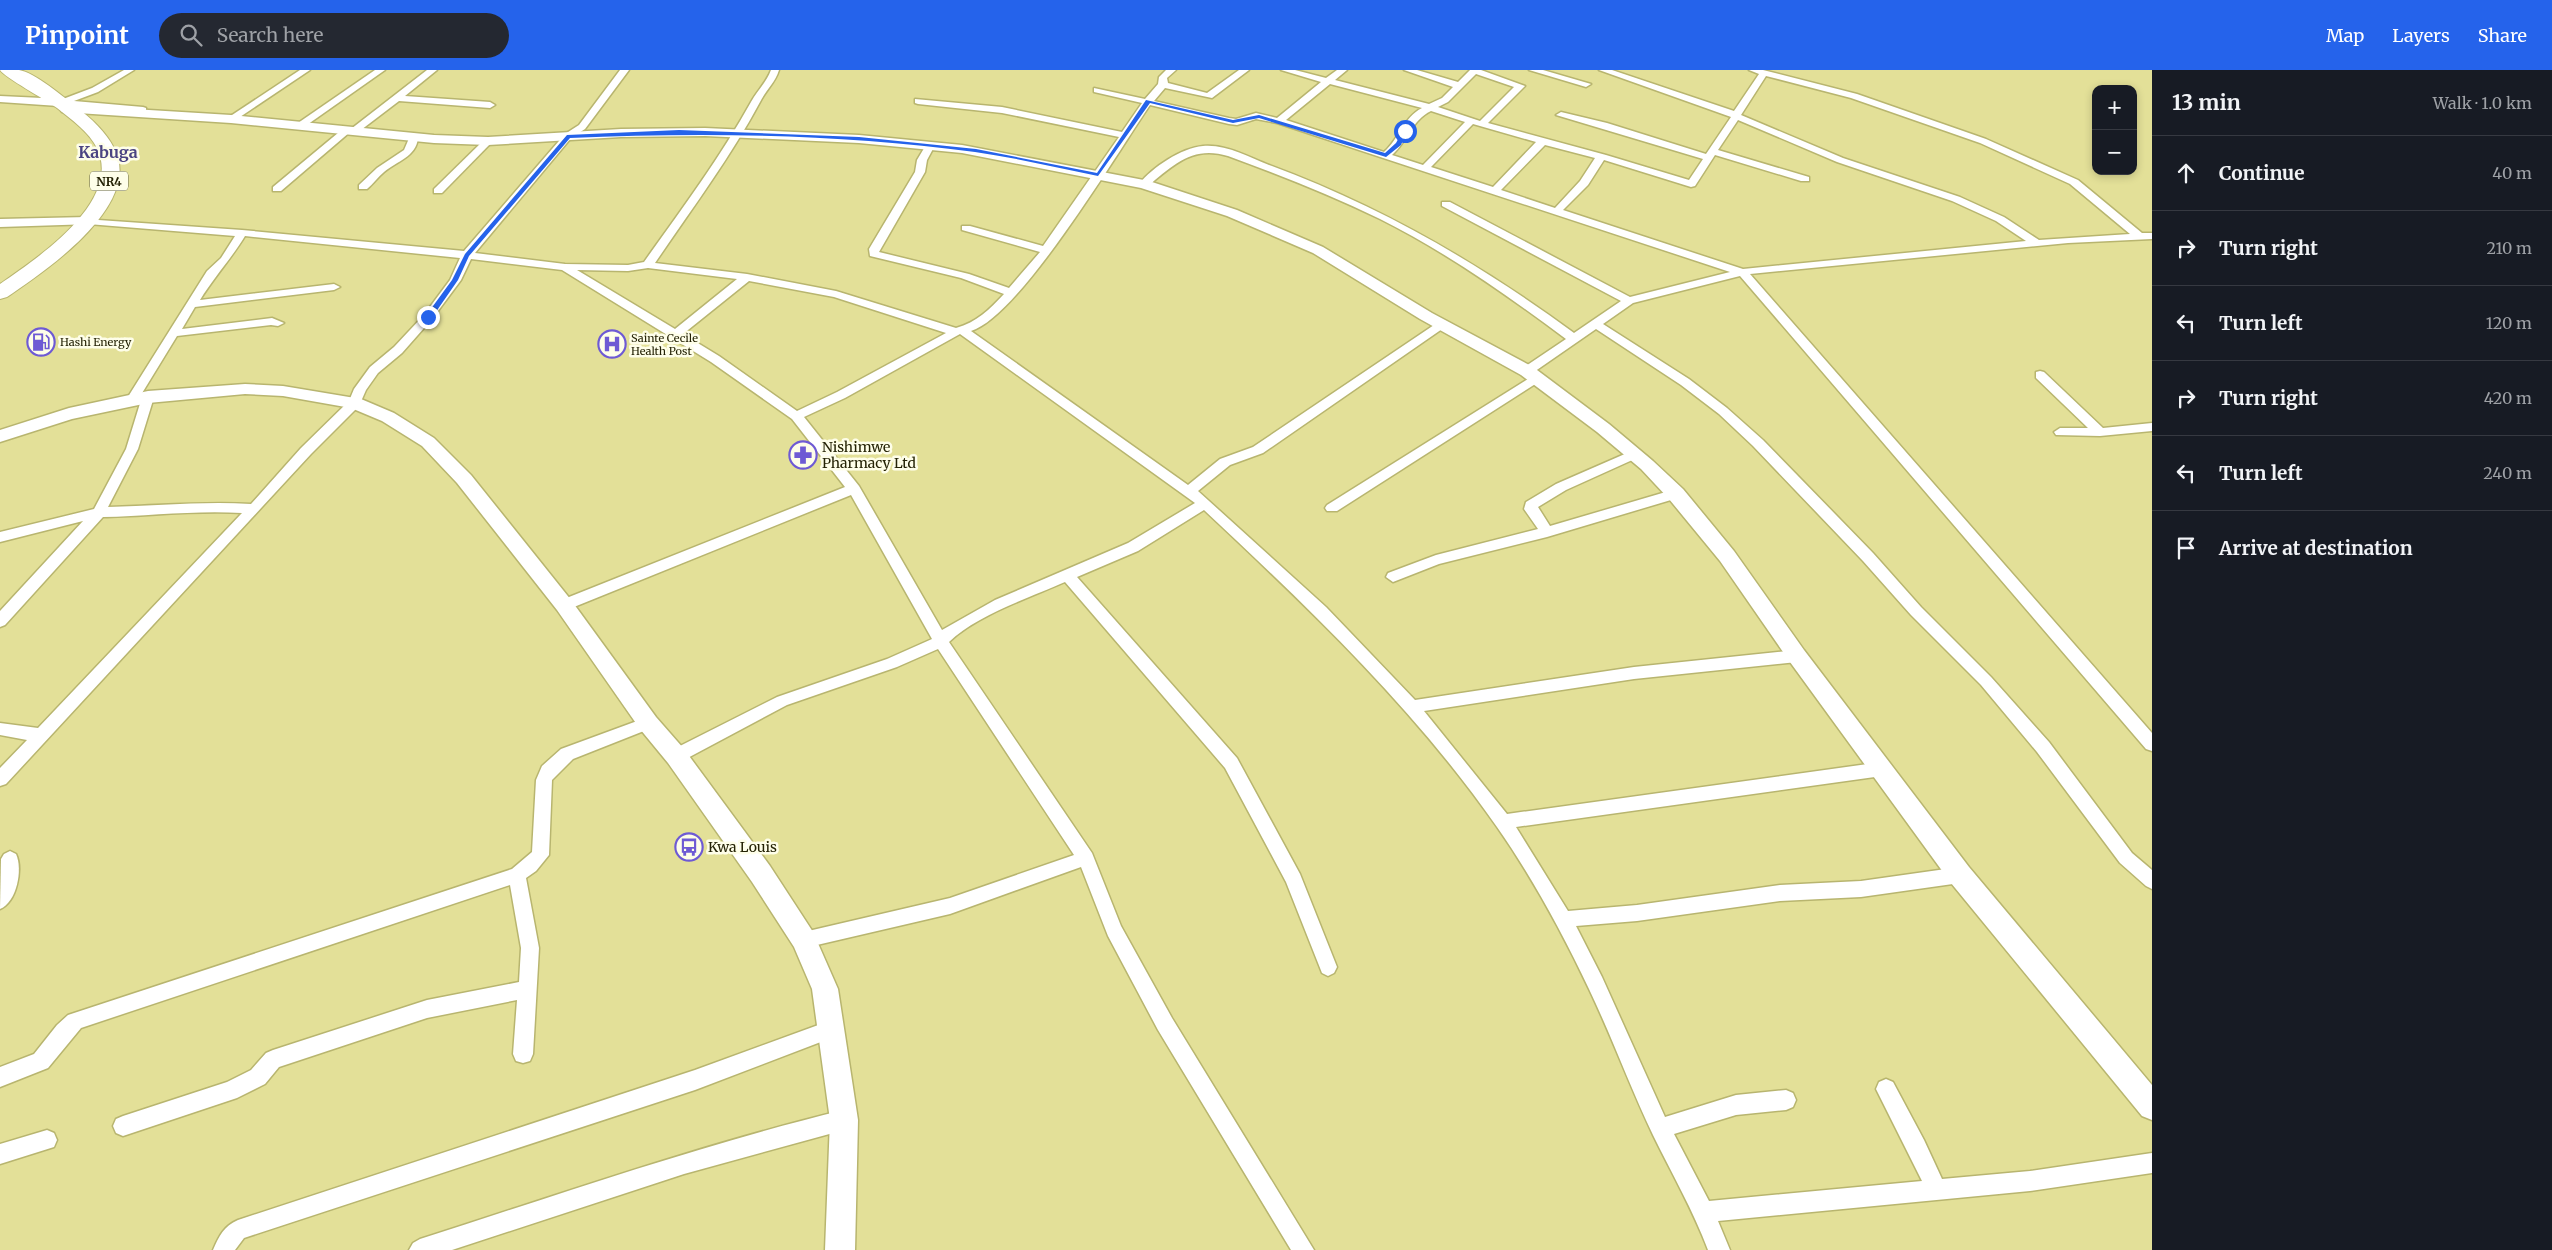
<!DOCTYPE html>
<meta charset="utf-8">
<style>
:root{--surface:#171b24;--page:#242831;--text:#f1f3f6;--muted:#9ea1a6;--line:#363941;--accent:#2563eb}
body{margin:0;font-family:Merriweather,serif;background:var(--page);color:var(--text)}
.controls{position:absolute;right:15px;top:15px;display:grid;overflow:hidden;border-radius:10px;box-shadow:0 2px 8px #0003}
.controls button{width:45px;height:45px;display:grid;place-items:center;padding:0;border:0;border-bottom:1px solid var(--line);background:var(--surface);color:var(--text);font:25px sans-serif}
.stop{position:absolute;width:15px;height:15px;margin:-11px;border:4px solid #2563eb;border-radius:50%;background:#fff}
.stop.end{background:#2563eb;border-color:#fff;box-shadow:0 1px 5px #0008}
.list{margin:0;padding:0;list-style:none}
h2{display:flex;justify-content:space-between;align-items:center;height:65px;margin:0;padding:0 20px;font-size:21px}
h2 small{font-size:16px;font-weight:400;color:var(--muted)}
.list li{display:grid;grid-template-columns:32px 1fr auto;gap:15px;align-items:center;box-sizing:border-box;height:75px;padding:0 20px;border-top:1px solid var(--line)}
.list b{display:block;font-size:19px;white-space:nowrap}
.list em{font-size:16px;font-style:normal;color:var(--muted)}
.icon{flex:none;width:28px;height:28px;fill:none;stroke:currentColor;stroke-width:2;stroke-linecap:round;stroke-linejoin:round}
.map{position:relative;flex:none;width:2152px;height:1180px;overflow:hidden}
header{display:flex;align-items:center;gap:30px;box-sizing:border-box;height:70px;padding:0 25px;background:var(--accent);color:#fff}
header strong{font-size:24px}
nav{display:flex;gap:28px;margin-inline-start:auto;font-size:18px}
.search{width:350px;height:45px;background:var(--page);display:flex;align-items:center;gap:12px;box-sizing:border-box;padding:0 18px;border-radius:28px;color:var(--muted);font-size:19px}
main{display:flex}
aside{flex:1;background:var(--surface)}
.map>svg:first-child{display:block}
</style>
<header>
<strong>Pinpoint</strong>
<div class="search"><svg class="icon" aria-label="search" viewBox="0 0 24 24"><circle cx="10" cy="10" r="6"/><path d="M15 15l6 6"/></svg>Search here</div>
<nav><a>Map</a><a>Layers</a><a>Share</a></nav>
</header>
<main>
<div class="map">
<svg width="2152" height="1180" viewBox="0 0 2152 1180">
<rect width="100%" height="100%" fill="#e3e098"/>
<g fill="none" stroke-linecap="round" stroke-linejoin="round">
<g stroke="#b8b56f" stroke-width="3">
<g id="street">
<polygon points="124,0 134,0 98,22 74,31 143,37 146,38 146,42 0,32 0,26 63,29 92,18"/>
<polygon points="300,0 310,0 234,51 226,49"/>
<polygon points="375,0 385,0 304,57 298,57 298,53"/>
<polygon points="427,0 437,0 405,26 490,32 495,35 490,38 399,31 357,63 350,62 281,121 273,121 273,117 344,58 351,59"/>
<path d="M620 0H629L585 59 571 68 475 183 565 194 628 195 644 192C681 140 720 88 751 32 757 21 766 13 771 0H779C775 13 766 20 760 32 730 88 691 140 655 193L747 204 836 221 956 258C977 252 989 240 1004 224L961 208 870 186 869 179 915 102 917 90 926 75 934 77 927 90 925 102 879 182 969 204 1009 218 1040 182 962 160V156H970L1043 176 1119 67 1002 43 918 34 915 33V29L1002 37 1122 62 1142 33 1094 22V18L1145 29 1158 14 1159 7 1166 0H1176L1167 8 1168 13 1207 23 1239 0H1249L1212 28 1165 18 1154 31 1229 48 1236 49 1256 43 1277 48 1321 12 1281 0H1295L1326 8 1337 0H1347L1335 10 1429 34 1442 28 1453 17 1404 0H1417L1458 12 1470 0H1481L1525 16 1488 53 1606 85 1689 110 1703 89 1556 45 1561 42 1607 53 1706 84 1731 47 1599 0H1612L1734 41 1759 4 1749 0H1763L1857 24 1986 69 2078 110 2142 163H2152V169L2068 173 1750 204 2152 663V681L2146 679 1740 206 1633 233 1603 254 1689 309 1727 338 1763 370 1873 483 1921 537 1991 607 2049 672 2132 783 2152 800V819L2146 816 2120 793 2037 682 1981 615 1911 545 1863 491 1753 376 1719 344 1681 315 1596 259 1531 304H1523V298L1566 269C1507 225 1446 182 1380 149 1331 125 1280 105 1228 86 1193 75 1173 95 1148 116L1139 114C1153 97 1181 78 1203 76 1226 74 1248 87 1269 95 1380 136 1479 193 1574 263L1621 231 1442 136V132H1450L1630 227 1730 202 1277 53 1256 49 1237 55 1229 54 1150 35C1117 83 1020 246 971 261L1188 415 1220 389 1253 377 1437 253H1445V257L1263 383 1230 395 1198 421 1326 537 1415 630 1634 597 1797 580 1802 582 1804 586 1802 590 1797 592 1634 609 1424 641 1507 744 1882 692 1888 694 1890 699 1888 704 1882 706 1516 757 1568 841 1637 835 1780 815 1861 811 1960 797 1966 800 1969 805 1966 810 1960 813 1861 827 1780 831 1637 851 1576 856 1602 907 1665 1047 1736 1025 1786 1020 1793 1023 1796 1030 1793 1037 1786 1040 1736 1045 1674 1064 1709 1131 1922 1111 1876 1019 1879 1012 1886 1009 1893 1012 1924 1070 1942 1109 2030 1101 2152 1083V1103L2030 1121 1718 1151 1730 1180H1708C1693 1140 1672 1104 1653 1065 1630 1017 1612 967 1589 919 1563 864 1532 807 1497 757 1414 638 1309 538 1204 440L1138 481 1077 507 1237 688 1300 804 1337 897 1334 903 1328 906 1322 903 1286 812 1225 698 1065 512C1031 527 975 546 949 572L1092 783 1121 856 1172 948 1314 1180H1291L1158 960 1108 866 1081 797 950 844 804 878 798 876 795 870 798 864 804 862 950 828 1074 785 938 579 897 597 787 635 682 691 676 693 670 691 668 686 670 681 777 627 887 589 932 569 851 425 569 539H559L557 535 559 531 845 417 792 349 711 292 562 200 471 189 461 210 432 249 402 283 378 303 366 320 359 336 311 384 6 714 0 716V698L27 670 0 665V653L38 658 242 443C196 440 149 446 103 447L5 555 0 557V541L83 451 0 472V462L94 439 126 379 142 327 148 323 154 327 138 379 108 437C156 436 203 431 251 434L301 378 349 331 354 319 370 297 394 277 424 245 450 210 460 188 245 166C231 189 214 207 200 230L334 214 340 217 334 220 195 237 182 259 272 248 284 253 278 256 271 255 177 266 136 333 132 334 126 330 207 201 221 188 235 166 88 154 84 153V149L242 160 464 181 565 64 579 55ZM1476 4 1514 17 1480 51 1438 37 1448 32ZM1766 6 1851 28 1980 73 2070 114 2130 164 2039 170 2004 147 1960 127 1843 88 1741 45ZM1330 14 1422 38C1404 47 1399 69 1384 82L1286 50ZM1431 41 1465 52 1423 95 1392 85C1408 71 1412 50 1431 41ZM1738 50 1837 92 1952 131 1996 151 2026 171 1743 199 1563 140 1588 115 1604 90 1691 117 1695 116 1715 85 1801 111H1809V107L1718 80ZM1473 54 1536 72 1493 117 1431 97ZM1545 75 1595 88 1580 111 1555 138 1501 120ZM648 198 737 209 675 259 577 200 628 201ZM749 211 834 227 946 263 837 322 797 341 719 286 683 264ZM960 264 1195 433 1128 473 995 530 942 560 859 416 804 347 845 328Z"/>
<polygon points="1529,0 1543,0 1591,14 1586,17"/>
<path d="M410 66 418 68C416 87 397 91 384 102 378 107 373 114 367 119H359V115L377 98 404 80Z"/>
<polygon points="485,69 493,71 442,123 434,123 434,119"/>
<polygon points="2040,301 2044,302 2103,358 2152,353 2152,361 2100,366 2056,365 2054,362 2060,358 2088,358 2036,308 2036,302"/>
<polygon points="1536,304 1540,305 1540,311 1337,441 1327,441 1325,438 1327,435"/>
<polygon points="1634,380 1640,384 1639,387 1566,420 1538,437 1550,456 1676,419 1681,421 1683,424 1681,427 1547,467 1439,494 1393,512 1386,507 1388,503 1436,485 1538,459 1524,439 1526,432 1556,414"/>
<polygon points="648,647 654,649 656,653 654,657 573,689 552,710 549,785 536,801 526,808 539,878 533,984 530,991 523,993 516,991 513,984 517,930 427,948 279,997 265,1014 237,1028 123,1066 116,1063 113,1056 116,1049 123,1046 227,1012 251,1000 266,983 273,980 427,930 519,912 521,878 510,815 81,958 48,998 0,1017 0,997 34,984 57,955 68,945 512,799 532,782 536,710 542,696 561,679"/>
<path d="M10 781 16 784C23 799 17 832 0 839L1 789 4 784Z"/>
<path d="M832 950 839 953 841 959 839 965 695 1020 244 1168 235 1180H213C219 1166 224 1156 238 1150L695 1000Z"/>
<path d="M844 1040 851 1043 854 1050 851 1057 844 1060 684 1104 452 1180H409L413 1173 420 1169C561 1124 700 1075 844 1040Z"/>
<polygon points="47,1060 54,1063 57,1070 54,1077 0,1094 0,1074"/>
</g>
</g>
<g stroke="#b8b56f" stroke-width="3">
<g id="secondary">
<polygon points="67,35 231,45 434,65 488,67 621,59 705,58 859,65 962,75 1149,111 1237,140 1323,177 1432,243 1533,297 1609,354 1653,391 1683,419 1734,481 1804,580 1969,797 2152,1015 2152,1050 2142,1046 1951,813 1790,592 1720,491 1669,429 1641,399 1597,362 1521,305 1420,249 1313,183 1227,146 1141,118 962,83 859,73 705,66 621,67 488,75 434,73 231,53 62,42 60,39"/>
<polygon points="88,147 93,148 95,151 93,154 0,157 0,149"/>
<polygon points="245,314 283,316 361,329 394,343 434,368 471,405 571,530 656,647 684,679 770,796 813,862 838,919 858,1050 855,1180 825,1180 830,1050 812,919 794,877 752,812 668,693 640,659 557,540 457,413 422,376 382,351 351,338 283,326 245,324 148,333 72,349 0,372 0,360 69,338 148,321"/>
</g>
</g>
<g stroke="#b8b56f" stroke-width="2">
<path id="highway" d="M0 0C6 0 13 0 19 0 34 2 64 27 76 37 91 48 106 62 114 78 144 135 45 201 7 227L0 229V214C36 189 123 132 97 78 89 62 71 49 57 38 45 29 5 8 0 0Z"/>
</g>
<use href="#street" fill="#fff" fill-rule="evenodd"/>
<use href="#secondary" fill="#fff" fill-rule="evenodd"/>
<use href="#highway" fill="#fff" fill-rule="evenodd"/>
</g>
<path fill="#2563eb" d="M1146 30 1233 50 1259 45 1385 83 1396 73 1403 60 1407 61 1401 75 1386 87 1259 48 1233 53 1150 33 1098 106C1058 98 1017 88 975 82 841 64 705 62 570 68L469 186 458 210 431 249 425 247 452 210 465 184 567 65 679 60 859 67 976 79 1097 103Z"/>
<defs>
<g id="fuel-ring" transform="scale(1.4375)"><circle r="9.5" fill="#fefee9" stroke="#6e5ad4" stroke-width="1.5"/><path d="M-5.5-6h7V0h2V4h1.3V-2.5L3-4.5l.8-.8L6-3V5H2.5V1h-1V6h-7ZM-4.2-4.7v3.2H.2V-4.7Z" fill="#6e5ad4"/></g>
<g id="hospital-ring" transform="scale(1.4375)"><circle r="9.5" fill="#fefee9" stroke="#6e5ad4" stroke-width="1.5"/><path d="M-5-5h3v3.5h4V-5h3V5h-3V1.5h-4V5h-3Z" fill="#6e5ad4"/></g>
<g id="pharmacy-ring" transform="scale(1.4375)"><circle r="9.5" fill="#fefee9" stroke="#6e5ad4" stroke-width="1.5"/><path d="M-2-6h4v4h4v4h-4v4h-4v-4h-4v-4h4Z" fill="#6e5ad4"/></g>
<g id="bus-ring" transform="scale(1.4375)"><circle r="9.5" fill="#fefee9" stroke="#6e5ad4" stroke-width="1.5"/><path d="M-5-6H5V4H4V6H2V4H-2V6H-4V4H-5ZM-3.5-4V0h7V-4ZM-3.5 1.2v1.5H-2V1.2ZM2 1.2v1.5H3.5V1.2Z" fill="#6e5ad4"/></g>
</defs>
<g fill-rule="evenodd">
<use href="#fuel-ring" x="41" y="272"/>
<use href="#hospital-ring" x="612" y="274"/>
<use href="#pharmacy-ring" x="803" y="385"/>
<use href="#bus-ring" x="689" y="777"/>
</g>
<g text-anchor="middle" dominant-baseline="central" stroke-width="5" stroke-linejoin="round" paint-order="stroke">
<g font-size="11" fill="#242205" stroke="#fefee9" text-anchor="start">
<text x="631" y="268">Sainte Cecile<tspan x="631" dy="13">Health Post</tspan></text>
<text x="60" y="272">Hashi Energy</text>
</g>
<rect fill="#fefee9" stroke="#656449" stroke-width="1" x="90" y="101.5" width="38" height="19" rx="4"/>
<g font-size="12" font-weight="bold" fill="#242205">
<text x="109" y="111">NR4</text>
</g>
<g font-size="14" fill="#242205" stroke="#fefee9" text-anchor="start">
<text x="822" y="377">Nishimwe<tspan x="822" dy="16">Pharmacy Ltd</tspan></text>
<text x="708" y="777">Kwa Louis</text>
</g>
<g font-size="16" font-weight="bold" fill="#4b4482" stroke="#fefee9">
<text x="108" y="82">Kabuga</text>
</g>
</g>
</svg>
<div class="controls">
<button>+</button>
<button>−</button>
</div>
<div class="stop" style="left:1405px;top:61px"></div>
<div class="stop end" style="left:428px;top:247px"></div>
</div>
<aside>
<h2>13 min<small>Walk · 1.0 km</small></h2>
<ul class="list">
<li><svg class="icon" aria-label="ahead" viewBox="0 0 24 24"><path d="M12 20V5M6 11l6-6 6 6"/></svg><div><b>Continue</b></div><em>40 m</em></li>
<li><svg class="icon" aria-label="right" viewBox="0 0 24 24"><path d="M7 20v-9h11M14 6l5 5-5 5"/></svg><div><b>Turn right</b></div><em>210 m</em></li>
<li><svg class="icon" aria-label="left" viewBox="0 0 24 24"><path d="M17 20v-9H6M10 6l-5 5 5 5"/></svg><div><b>Turn left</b></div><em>120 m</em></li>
<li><svg class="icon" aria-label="right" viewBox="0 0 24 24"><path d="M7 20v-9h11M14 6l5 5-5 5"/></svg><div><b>Turn right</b></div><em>420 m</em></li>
<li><svg class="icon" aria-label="left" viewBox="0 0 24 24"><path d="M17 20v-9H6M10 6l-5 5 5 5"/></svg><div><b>Turn left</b></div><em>240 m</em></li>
<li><svg class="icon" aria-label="arrive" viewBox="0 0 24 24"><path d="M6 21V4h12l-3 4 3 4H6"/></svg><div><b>Arrive at destination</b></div></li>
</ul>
</aside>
</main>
